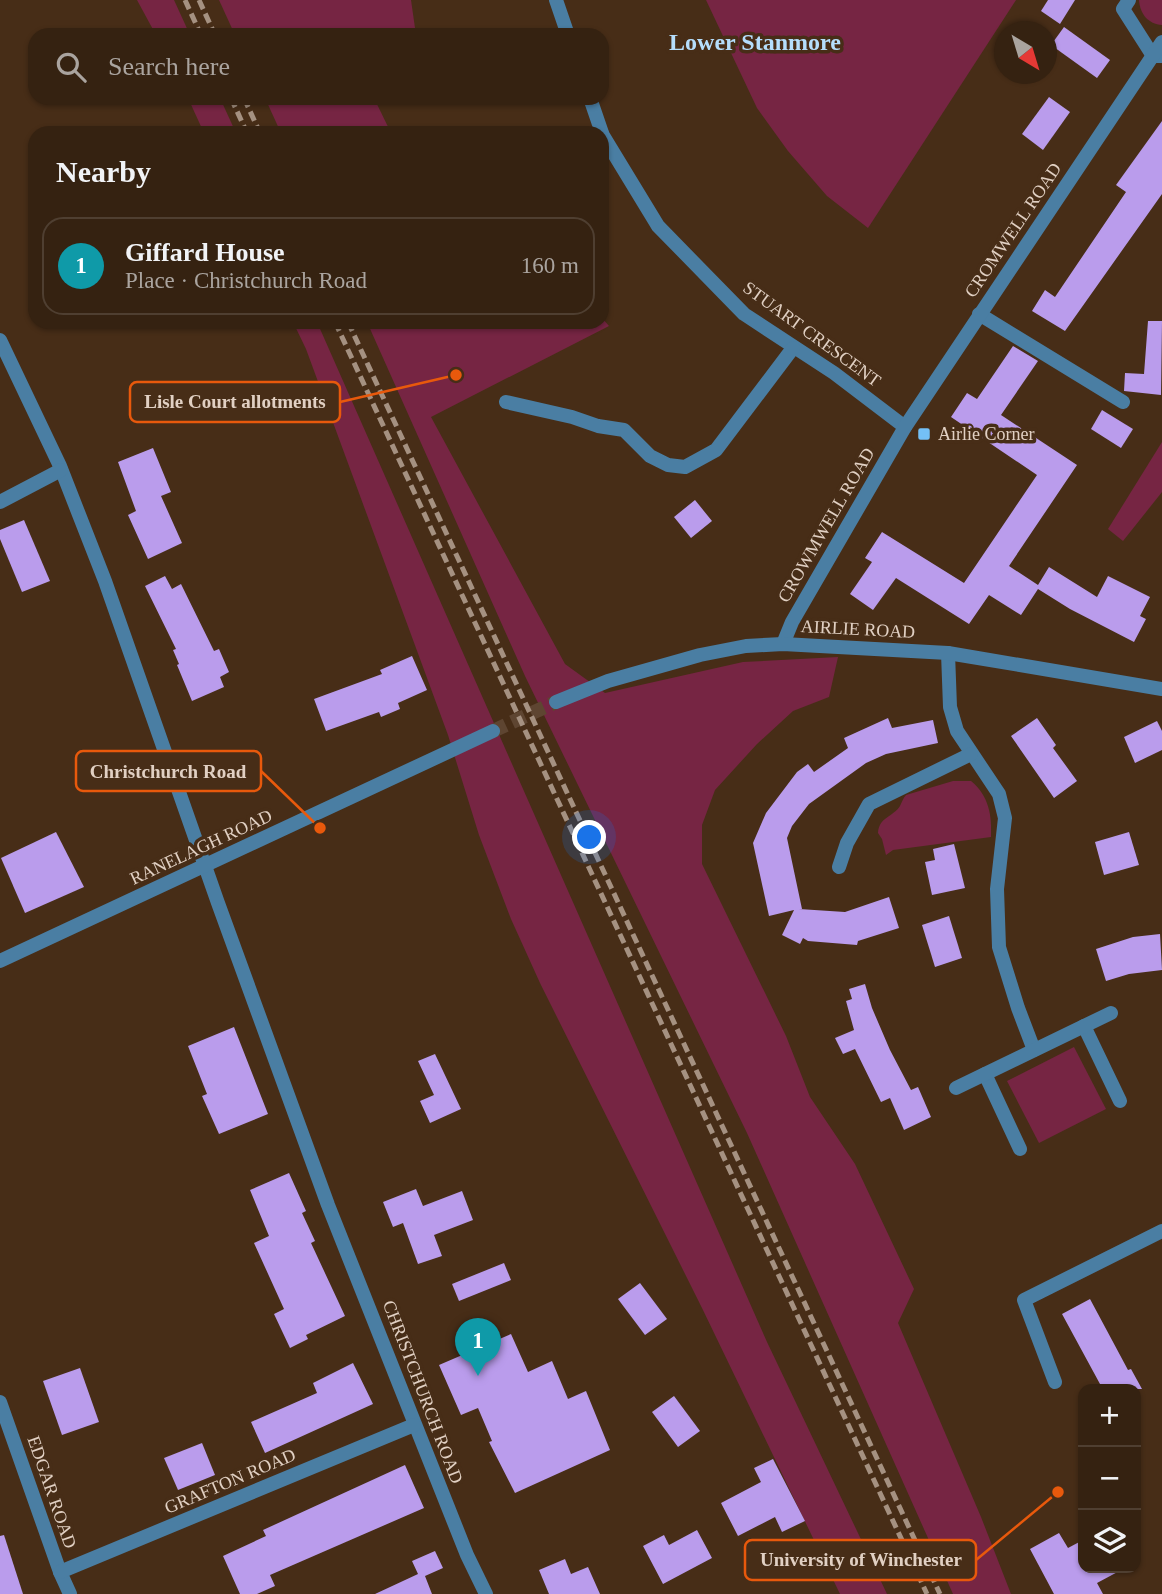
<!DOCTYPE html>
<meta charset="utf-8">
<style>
:root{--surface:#352211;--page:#3d2a1a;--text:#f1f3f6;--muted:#aaa49f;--line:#4f3f31;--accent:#74c0f6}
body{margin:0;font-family:"Times New Roman",serif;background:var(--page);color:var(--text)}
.controls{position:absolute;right:21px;bottom:21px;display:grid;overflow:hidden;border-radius:14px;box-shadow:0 2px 5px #0004}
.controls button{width:63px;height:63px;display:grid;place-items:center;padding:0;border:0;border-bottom:2px solid var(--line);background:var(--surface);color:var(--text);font:35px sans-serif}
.compass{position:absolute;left:994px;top:21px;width:63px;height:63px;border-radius:50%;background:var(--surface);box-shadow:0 2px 5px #0004;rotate:142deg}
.you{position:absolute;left:590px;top:838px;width:24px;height:24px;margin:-18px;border:5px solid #fff;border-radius:50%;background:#1a73e8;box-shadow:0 0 0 10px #1a73e833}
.badge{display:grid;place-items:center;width:46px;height:46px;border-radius:50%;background:var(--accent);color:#fff;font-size:23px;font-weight:700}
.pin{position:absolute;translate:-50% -58px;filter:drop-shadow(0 2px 4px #0008)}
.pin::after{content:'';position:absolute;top:37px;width:24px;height:21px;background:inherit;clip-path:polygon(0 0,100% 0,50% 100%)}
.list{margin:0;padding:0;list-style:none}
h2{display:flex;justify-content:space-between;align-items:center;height:91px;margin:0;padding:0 28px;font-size:30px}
h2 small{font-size:23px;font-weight:400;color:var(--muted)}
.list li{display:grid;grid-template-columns:46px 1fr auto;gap:21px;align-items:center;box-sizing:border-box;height:98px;margin:0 14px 14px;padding:0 14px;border:2px solid var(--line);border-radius:21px}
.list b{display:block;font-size:26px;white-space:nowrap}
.list p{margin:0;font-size:23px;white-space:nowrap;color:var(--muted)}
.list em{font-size:23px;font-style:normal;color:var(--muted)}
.icon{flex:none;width:38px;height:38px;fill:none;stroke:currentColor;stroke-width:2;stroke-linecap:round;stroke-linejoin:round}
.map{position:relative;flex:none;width:1162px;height:1594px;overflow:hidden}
.search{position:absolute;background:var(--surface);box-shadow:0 2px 5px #0004;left:28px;top:28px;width:581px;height:77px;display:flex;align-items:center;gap:18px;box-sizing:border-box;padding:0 24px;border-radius:21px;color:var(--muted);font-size:26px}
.panel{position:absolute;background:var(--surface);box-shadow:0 2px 5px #0004;left:28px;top:126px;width:581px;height:203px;border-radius:21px}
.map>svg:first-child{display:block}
</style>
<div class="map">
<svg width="1162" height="1594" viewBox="0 0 1162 1594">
<rect width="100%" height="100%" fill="#472d17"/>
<g fill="#762543">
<polygon points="137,0 174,0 190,35 156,35"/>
<polygon points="219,0 411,0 416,35 235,35"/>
<polygon points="706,0 1016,0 868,228 827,196 788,151 757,108"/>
<path d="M1139 0H1162V25C1148 24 1140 14 1139 0Z"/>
<polygon points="188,98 220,98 236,133 204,133"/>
<polygon points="265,98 374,98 391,133 281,133"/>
<polygon points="602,318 609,326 431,417 565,664 605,693 743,662 838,657 829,697 793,711 757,744 715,790 702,825 702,864 786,1036 810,1097 855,1164 914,1289 898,1323 981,1517 1011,1594 953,1594 747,1133 525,676 367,322 487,322 491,328 504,322 602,322"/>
<polygon points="293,322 317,322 767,1342 887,1594 840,1594 702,1308 540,983 511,919 479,835 448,735 306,349"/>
<polygon points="1162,442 1162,492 1123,541 1108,529"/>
<path d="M953 781H971C989 796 992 815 991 837L893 850 886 855 882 839 878 833C879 817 893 817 900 806 902 802 903 798 906 795Z"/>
<polygon points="1074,1047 1106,1109 1039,1143 1007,1081"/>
</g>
<g fill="#ba9cec">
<polygon points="1048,0 1075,0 1060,24 1041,11"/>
<polygon points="1064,27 1110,60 1097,78 1051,45"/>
<polygon points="1049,97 1070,112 1043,150 1022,134"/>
<polygon points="1162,121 1162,194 1065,331 1032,311 1045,290 1055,297 1126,192 1116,185"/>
<polygon points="1148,321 1162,321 1161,395 1124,391 1125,373 1144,374"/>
<polygon points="1013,346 1038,361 1001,415 1077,465 1009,566 1038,585 1049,567 1097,597 1108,576 1150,597 1140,616 1146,619 1134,642 1070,609 1038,589 1021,615 989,595 969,624 896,578 873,610 850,594 872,562 865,558 882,532 964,583 1037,475 951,417 967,393 977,399"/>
<polygon points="1102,410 1133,429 1121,448 1091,429"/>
<polygon points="153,448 171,492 161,496 182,543 148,559 128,515 136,511 118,462"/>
<polygon points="695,500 712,521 691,538 674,517"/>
<polygon points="24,520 50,581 22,592 0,539 0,530"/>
<polygon points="165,576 172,589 181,584 214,651 219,649 229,672 220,677 224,687 192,701 177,665 179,664 173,650 176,649 145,586"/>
<polygon points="412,656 427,690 398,703 400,709 381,717 379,712 326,731 314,699 382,674 380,670"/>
<polygon points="888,718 892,728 933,720 938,743 886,754 866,763 809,804 792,826 787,838 802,909 799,909 845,912 889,897 899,928 858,941 857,945 808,941 803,938 800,944 782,935 794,910 769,916 753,843 766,813 797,772 808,764 814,772 848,748 844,738"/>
<polygon points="1037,718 1056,745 1053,748 1077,781 1054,798 1011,736"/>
<polygon points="1157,721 1162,731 1162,750 1135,763 1124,737"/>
<polygon points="56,832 84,887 25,913 1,858"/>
<polygon points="1129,832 1139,865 1104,875 1095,842"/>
<polygon points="954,844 965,888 932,895 925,862 935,860 933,849"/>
<polygon points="949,916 962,958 935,967 922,925"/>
<polygon points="1160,934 1162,970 1129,974 1106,981 1096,949 1133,937"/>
<polygon points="865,984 872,1008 890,1050 911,1090 918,1087 931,1117 904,1130 890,1098 881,1102 855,1049 843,1054 835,1038 854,1030 846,1001 852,999 849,989"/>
<polygon points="234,1027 268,1114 219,1134 202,1096 207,1094 188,1046"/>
<polygon points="435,1054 461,1109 430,1123 420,1101 434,1095 418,1061"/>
<polygon points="289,1173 306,1211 302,1213 315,1241 311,1243 345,1316 306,1335 308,1339 290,1348 274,1314 284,1309 254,1243 269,1236 250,1190"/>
<polygon points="416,1189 423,1206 462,1191 473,1220 434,1235 442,1256 418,1264 403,1223 393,1227 383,1202"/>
<polygon points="504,1263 511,1280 459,1301 452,1284"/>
<polygon points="640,1283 667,1319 645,1335 618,1299"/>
<polygon points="1090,1299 1128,1370 1131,1369 1142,1389 1087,1389 1100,1384 1062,1314"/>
<polygon points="511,1334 528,1372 552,1361 568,1399 586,1391 610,1450 515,1493 489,1442 492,1441 478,1408 461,1415 439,1365"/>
<polygon points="353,1363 373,1404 265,1453 251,1422 317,1393 313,1383"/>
<polygon points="80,1368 99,1422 62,1435 43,1381"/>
<polygon points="674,1396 700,1431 678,1447 652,1412"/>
<polygon points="202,1443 215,1475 178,1490 164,1458"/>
<polygon points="773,1459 805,1521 782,1532 775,1517 738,1536 721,1503 761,1482 754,1468"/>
<polygon points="405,1465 424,1508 270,1575 275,1586 257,1594 240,1594 223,1556 266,1536 263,1530"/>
<polygon points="697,1530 712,1558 663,1584 643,1546 664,1535 669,1545"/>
<polygon points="1059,1533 1068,1548 1083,1540 1083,1568 1125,1568 1097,1583 1103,1594 1054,1594 1030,1549"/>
<polygon points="4,1535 23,1594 0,1594 0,1536"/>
<polygon points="435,1551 443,1568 425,1576 432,1594 375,1594 418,1574 412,1561"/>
<polygon points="565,1559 571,1574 588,1567 600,1594 549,1594 539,1570"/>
</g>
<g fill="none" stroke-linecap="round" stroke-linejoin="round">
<polyline stroke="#5e4531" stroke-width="14" stroke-dasharray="14 7" stroke-linecap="butt" points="493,731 556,702"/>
<g stroke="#4a7ea3" stroke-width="14">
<polyline points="556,0 568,35"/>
<polyline points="1129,0 1123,9 1153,56 1161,56"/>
<polyline points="590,98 602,133"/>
<polyline points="602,134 658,226 744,314 834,373 905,427"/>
<polyline points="979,314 1123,402"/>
<polyline points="0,340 60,466 105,581 218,903 328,1205 467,1555 486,1594"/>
<polyline points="506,402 572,417 598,426 624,430 650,456 668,465 685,467 716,450 793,348"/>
<polyline points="0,502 61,470"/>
<polyline points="783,644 792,622 905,427 1162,42"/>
<polyline points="948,653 950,707 957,731 999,794 1005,818 997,889 999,947 1018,1008 1034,1050"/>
<polyline points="556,702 608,681 700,655 746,646 783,644 948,653 1162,689"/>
<polyline points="839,867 847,843 869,804 971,754"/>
<polyline points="0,961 493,731"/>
<polyline points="1084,1026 1120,1101"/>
<polyline points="985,1074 1020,1149"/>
<polyline points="956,1088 1111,1013"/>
<polyline points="1055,1382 1024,1300 1162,1231"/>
<polyline points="0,1402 60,1572 70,1594"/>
<polyline points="60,1572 414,1425"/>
</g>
<g stroke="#a59181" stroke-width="5" stroke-dasharray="10 5" stroke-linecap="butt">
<polyline points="185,0 201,35"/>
<polyline points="199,0 215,35"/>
<polyline points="231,98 247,133"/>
<polyline points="244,98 260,133"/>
<polyline points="335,322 927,1594"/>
<polyline points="348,322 940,1594"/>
</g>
</g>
<rect fill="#74c0f6" stroke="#472d17" stroke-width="2.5" x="917" y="427" width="14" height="14" rx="3.5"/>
<g text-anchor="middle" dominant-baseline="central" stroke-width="7" stroke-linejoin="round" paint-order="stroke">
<g font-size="18" fill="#e1d0c3" stroke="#472d17">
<text transform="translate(1013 230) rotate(-56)">CROMWELL ROAD</text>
<text transform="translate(812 334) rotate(36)">STUART CRESCENT</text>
<text transform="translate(826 525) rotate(-60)">CROWMWELL ROAD</text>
<text transform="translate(858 629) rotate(3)">AIRLIE ROAD</text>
<text transform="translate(201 847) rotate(-25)">RANELAGH ROAD</text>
<text transform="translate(423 1392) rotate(69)">CHRISTCHURCH ROAD</text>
<text transform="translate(230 1481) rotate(-23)">GRAFTON ROAD</text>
<text transform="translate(52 1492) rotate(71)">EDGAR ROAD</text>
</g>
<g font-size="18" fill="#e1d0c3" stroke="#472d17" text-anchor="start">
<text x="938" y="434">Airlie Corner</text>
</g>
<g font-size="24" font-weight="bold" fill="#b5defc" stroke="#472d17">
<text x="755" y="42">Lower Stanmore</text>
</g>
</g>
<path fill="none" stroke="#e8590c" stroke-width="2.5" d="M456 375L340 402M320 828L261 771M1058 1492L976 1560"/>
<g fill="#e8590c" stroke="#472d17" stroke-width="2.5">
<circle cx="456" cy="375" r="7"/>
<circle cx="320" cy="828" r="7"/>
<circle cx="1058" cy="1492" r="7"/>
</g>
<g fill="#472d17" stroke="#e8590c" stroke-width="2.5">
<rect x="130" y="382" width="210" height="40" rx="7"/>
<rect x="76" y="751" width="185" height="40" rx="7"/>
<rect x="745" y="1540" width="231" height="40" rx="7"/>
</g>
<g font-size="19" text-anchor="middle" font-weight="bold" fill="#e1d0c3">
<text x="235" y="408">Lisle Court allotments</text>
<text x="168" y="778">Christchurch Road</text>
<text x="861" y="1566">University of Winchester</text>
</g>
</svg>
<div class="controls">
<button>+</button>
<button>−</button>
<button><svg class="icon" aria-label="layers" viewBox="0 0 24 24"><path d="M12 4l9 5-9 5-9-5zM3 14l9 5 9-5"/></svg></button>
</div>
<svg class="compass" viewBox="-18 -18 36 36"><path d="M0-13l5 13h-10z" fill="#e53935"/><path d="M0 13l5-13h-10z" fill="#aaa49f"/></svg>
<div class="you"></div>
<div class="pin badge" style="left:478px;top:1376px;background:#0f9aa8">1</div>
<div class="search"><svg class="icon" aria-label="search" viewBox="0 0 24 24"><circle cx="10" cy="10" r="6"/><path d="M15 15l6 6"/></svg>Search here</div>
<section class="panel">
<h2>Nearby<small></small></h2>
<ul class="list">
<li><span class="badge" style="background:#0f9aa8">1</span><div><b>Giffard House</b><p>Place · Christchurch Road</p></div><em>160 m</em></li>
</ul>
</section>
</div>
